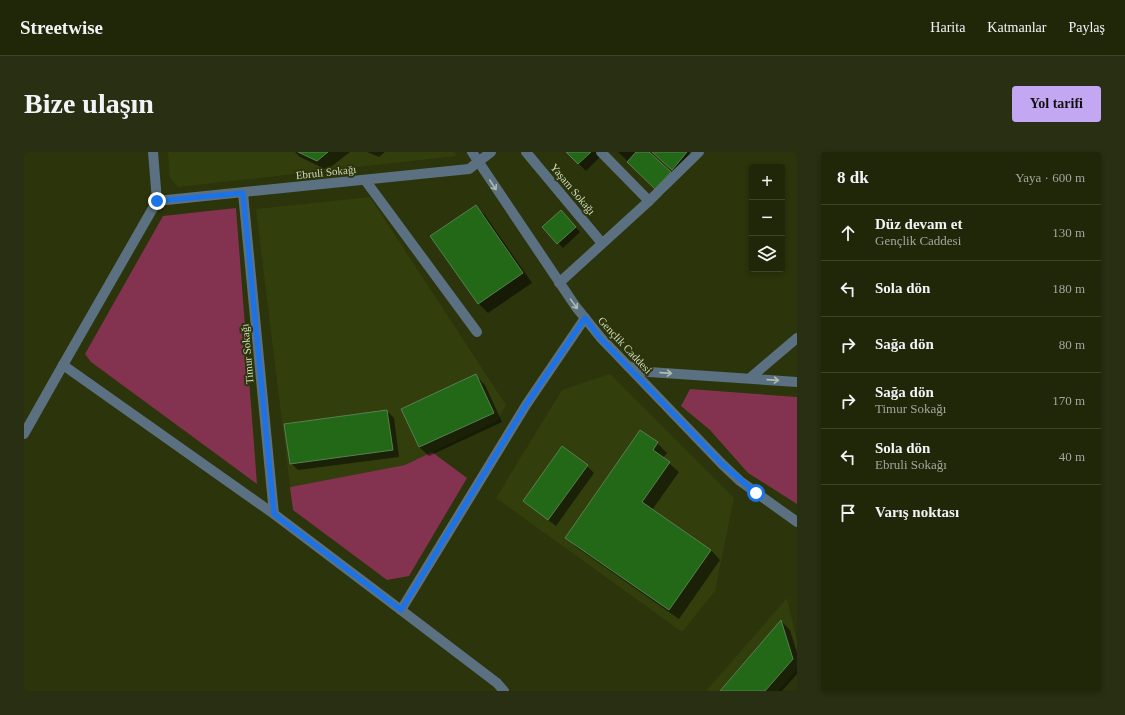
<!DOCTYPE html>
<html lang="tr">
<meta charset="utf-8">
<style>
:root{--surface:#202708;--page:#282f12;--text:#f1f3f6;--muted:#a2a59c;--line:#3d4429;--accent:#c3a7f2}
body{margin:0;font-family:Georgia,serif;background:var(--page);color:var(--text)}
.controls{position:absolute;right:12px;top:12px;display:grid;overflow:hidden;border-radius:4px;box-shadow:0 2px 6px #0003}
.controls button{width:36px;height:36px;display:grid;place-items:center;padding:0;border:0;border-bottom:1px solid var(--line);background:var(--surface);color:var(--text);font:20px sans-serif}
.stop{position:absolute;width:12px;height:12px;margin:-9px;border:3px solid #1a73e8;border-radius:50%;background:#fff}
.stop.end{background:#1a73e8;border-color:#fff;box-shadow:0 1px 4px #0008}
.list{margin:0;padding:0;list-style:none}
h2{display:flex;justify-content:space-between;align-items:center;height:52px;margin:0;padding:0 16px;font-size:17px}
h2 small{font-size:13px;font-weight:400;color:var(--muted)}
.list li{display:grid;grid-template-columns:26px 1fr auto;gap:12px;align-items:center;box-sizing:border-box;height:56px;padding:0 16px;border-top:1px solid var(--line)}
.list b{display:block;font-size:15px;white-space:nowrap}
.list p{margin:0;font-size:13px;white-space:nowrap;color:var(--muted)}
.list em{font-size:13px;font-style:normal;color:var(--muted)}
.icon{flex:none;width:22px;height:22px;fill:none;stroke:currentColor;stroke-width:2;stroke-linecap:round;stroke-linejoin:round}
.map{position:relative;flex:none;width:773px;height:539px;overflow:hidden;border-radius:4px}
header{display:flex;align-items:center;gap:24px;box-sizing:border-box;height:56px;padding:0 20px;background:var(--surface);border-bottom:1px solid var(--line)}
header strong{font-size:19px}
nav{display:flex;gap:22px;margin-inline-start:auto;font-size:14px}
.intro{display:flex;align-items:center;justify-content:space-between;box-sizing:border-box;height:96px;padding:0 24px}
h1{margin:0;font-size:28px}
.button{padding:10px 18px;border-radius:4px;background:var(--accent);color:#111;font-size:14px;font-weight:700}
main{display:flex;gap:24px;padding:0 24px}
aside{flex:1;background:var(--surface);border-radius:4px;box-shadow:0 2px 6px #0003}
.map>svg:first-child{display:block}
</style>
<header>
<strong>Streetwise</strong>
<nav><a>Harita</a><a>Katmanlar</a><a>Paylaş</a></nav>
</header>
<div class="intro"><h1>Bize ulaşın</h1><a class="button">Yol tarifi</a></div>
<main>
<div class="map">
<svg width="773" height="539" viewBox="0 0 773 539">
<rect width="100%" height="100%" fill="#2b340a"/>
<g fill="#333e0d">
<polygon points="144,0 430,0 433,4 154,35 146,26"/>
<polygon points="346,45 482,253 473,269 381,313 266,335 232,57"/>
<polygon points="586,222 710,346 691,439 658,480 472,346 538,238"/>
<polygon points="763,446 773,489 773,517 754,539 682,539"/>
</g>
<g fill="#83334f">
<polygon points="212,56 233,332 67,210 61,202 139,64"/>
<polygon points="666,237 773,245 773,352 724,321 686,278 657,254"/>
<polygon points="408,300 443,326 385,424 363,428 269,358 266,335 381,313"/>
</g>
<g fill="#0007">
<polygon points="271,0 326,0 303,18 276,5"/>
<polygon points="343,0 361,0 355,5"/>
<polygon points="543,0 572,0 576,5 562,19"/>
<polygon points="594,0 624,0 653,28 639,43"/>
<polygon points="630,0 665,0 669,4 653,21"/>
<polygon points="451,54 461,63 508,131 464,161 455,152 408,84"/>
<polygon points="541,64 556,80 539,96 520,75"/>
<polygon points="451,223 461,233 478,270 405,304 395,295 378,257"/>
<polygon points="363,259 370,266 375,305 274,318 267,311"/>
<polygon points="616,279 633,291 643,301 639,306 655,320 628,358 687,398 696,408 655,467 552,395 542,386"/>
<polygon points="563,314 570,321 532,374 500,349"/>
<polygon points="757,469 766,478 773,501 773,522 758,539 698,539"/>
</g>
<g fill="#236816" stroke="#597f53">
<polygon points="274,0 304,0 293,9"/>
<polygon points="542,0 567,0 554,12"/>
<polygon points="612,0 625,0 647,20 631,37 603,10"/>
<polygon points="628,0 663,0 648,18"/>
<polygon points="452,53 499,121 454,152 406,84"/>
<polygon points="537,58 552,75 533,92 518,75"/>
<polygon points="452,222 470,261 395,295 377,257"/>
<polygon points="363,258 369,298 266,312 260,272"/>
<polygon points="616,278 634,290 629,298 646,310 618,350 687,398 645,458 541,386"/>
<polygon points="538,294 564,313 524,368 499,349"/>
<polygon points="757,468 769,507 741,539 696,539"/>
</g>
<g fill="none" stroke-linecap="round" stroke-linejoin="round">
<g stroke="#5b7080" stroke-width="10">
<polyline points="129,0 133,49 39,213 250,362 377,458 502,253 561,166"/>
<polyline points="448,0 552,155 577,186 698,312 716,329 773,370"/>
<polyline points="502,0 577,90"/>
<polyline points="577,0 625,49"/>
<polyline points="341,28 453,180"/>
<polyline points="219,41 250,362"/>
<polyline points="133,49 445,17 467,0"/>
<polyline points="535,131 625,49 675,0"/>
<polyline points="604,214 625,220 773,230"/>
<polyline points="726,226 773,186"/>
<polyline points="0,282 39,213"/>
<polyline points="377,458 473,531 480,539"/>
</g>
</g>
<defs><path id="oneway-shaft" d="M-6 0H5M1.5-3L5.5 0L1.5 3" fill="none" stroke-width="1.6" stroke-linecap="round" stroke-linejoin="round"/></defs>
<g stroke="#afbcac">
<use href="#oneway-shaft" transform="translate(469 33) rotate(57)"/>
<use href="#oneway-shaft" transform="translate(550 152) rotate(54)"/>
<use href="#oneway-shaft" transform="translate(642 221) rotate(4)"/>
<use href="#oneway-shaft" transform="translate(749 228) rotate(4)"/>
</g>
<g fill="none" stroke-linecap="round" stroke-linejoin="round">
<polyline stroke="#1a73e8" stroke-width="5" points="133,49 219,41 250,362 377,458 502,253 561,166 576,186 698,312 732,341"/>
</g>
<g text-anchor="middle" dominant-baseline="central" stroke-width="4" stroke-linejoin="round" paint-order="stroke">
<g font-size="11" fill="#d3dcbf" stroke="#2b340a">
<text transform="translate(302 20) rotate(-6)">Ebruli Sokağı</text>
<text transform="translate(549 37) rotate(50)">Yaşam Sokağı</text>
<text transform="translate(601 193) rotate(47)">Gençlik Caddesi</text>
<text transform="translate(223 202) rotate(-95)">Timur Sokağı</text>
</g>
</g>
</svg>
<div class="controls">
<button>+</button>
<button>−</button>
<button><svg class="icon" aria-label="layers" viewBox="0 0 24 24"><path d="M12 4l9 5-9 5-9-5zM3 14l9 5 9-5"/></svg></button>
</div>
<div class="stop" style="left:732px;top:341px"></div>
<div class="stop end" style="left:133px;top:49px"></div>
</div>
<aside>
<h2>8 dk<small>Yaya · 600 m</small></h2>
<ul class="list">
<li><svg class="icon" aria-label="ahead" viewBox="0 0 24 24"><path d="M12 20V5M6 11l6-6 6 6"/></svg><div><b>Düz devam et</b><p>Gençlik Caddesi</p></div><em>130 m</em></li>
<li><svg class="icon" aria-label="left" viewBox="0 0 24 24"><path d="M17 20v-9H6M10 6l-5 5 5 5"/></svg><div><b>Sola dön</b></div><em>180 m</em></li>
<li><svg class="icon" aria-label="right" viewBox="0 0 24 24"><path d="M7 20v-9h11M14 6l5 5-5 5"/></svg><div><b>Sağa dön</b></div><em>80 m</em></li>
<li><svg class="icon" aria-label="right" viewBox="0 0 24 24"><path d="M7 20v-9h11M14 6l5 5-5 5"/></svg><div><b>Sağa dön</b><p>Timur Sokağı</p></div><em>170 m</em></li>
<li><svg class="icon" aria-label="left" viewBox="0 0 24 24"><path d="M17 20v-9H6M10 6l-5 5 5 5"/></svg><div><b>Sola dön</b><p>Ebruli Sokağı</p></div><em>40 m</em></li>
<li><svg class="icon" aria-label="arrive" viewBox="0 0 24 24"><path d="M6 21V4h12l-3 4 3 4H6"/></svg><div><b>Varış noktası</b></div></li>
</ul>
</aside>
</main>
